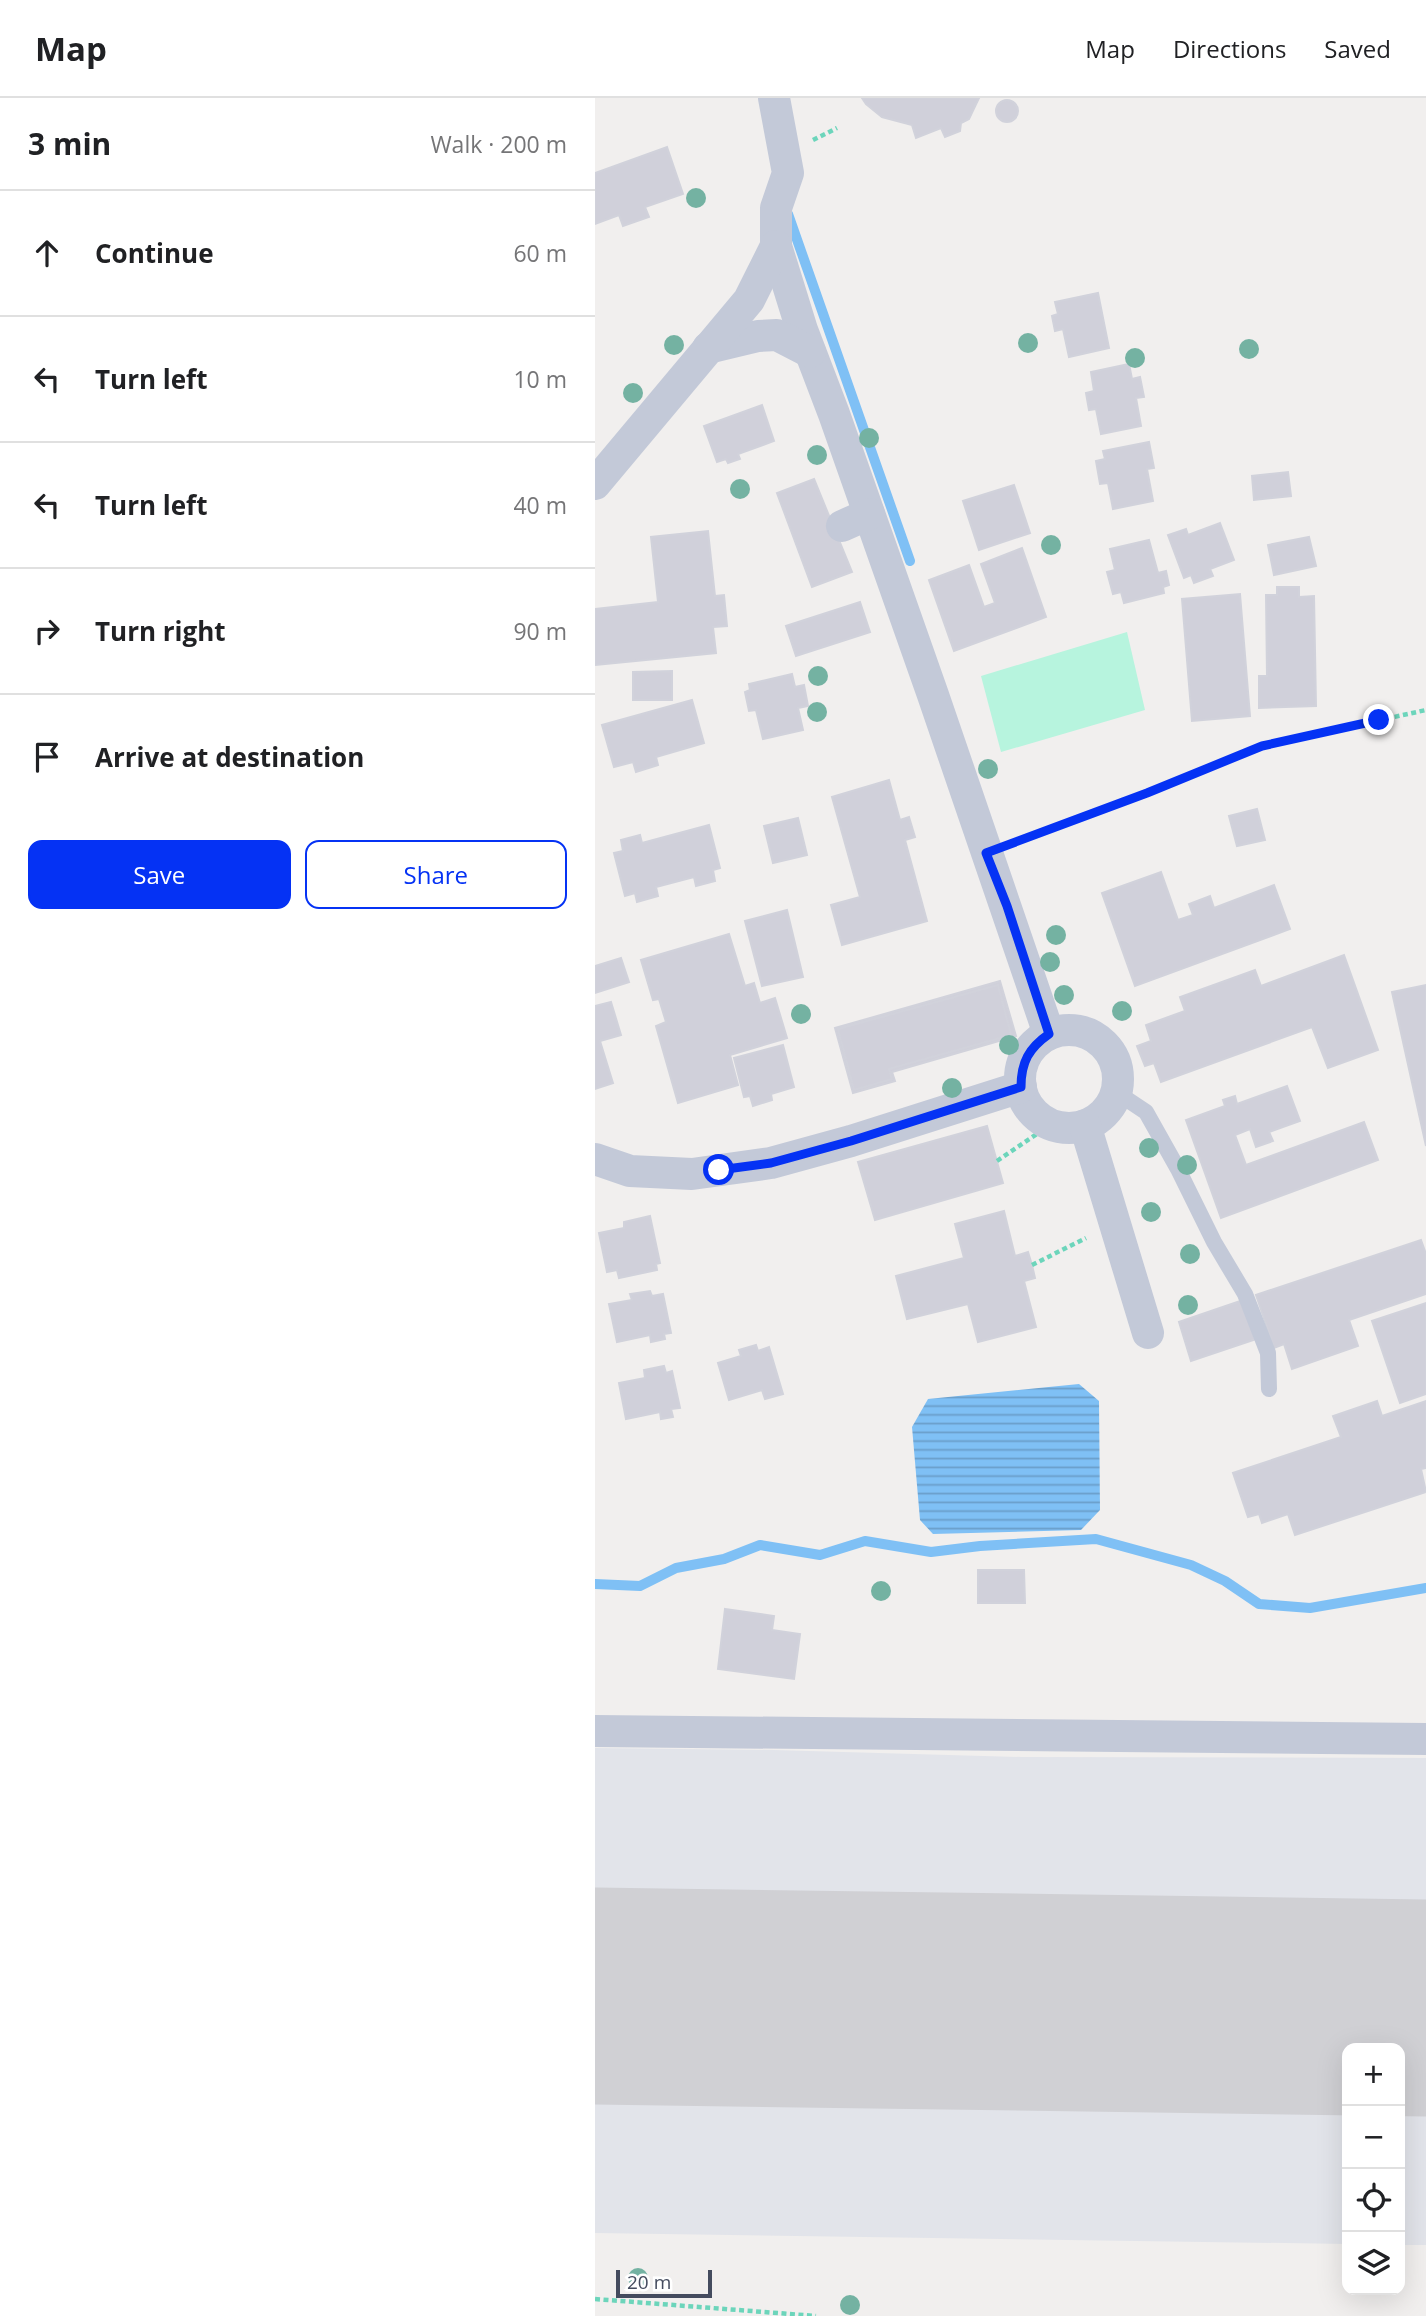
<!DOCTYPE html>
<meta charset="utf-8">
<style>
:root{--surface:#fff;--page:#f6f6f6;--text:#202124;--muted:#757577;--line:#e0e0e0;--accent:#0532f4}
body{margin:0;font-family:"Open Sans",sans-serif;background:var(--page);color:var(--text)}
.controls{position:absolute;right:21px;bottom:21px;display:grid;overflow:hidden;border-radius:14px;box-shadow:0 7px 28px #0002}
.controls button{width:63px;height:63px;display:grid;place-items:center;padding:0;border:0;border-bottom:2px solid var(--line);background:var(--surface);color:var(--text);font:35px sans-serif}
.scale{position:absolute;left:21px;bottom:18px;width:96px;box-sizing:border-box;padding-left:7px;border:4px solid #444b5e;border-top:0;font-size:19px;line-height:24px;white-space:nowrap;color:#444b5e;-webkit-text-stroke:5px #fff;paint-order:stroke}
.stop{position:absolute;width:21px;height:21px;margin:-16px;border:5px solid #0532f4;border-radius:50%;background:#fff}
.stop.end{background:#0532f4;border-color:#fff;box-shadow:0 2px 7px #0008}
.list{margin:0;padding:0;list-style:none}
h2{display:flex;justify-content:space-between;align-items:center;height:91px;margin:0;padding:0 28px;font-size:30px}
h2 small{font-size:23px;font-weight:400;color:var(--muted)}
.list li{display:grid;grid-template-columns:46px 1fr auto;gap:21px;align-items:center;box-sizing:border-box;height:126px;padding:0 28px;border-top:2px solid var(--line)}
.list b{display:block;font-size:26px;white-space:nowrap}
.list em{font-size:23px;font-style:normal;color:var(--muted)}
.actions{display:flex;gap:14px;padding:21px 28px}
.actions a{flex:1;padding:16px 0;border:2px solid var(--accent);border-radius:14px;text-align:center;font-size:24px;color:var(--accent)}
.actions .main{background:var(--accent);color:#fff}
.icon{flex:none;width:38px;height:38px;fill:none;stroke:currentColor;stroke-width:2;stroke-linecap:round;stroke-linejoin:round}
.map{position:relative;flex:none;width:831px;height:2218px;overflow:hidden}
header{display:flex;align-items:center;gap:42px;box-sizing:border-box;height:98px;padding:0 35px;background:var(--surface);border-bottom:2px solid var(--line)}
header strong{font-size:33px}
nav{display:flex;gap:38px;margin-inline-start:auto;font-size:24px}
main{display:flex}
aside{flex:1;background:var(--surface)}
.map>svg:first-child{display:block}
</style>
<header>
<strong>Map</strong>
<nav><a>Map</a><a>Directions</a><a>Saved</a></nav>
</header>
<main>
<aside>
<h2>3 min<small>Walk · 200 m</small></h2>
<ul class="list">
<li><svg class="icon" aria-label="ahead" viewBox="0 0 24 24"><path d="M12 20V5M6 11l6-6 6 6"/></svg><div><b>Continue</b></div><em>60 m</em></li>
<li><svg class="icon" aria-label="left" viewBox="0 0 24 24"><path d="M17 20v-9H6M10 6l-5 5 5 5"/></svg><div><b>Turn left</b></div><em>10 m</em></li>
<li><svg class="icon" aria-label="left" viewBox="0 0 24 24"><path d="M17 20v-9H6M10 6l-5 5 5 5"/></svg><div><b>Turn left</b></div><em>40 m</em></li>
<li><svg class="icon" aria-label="right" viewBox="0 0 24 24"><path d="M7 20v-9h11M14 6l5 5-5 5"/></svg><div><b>Turn right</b></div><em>90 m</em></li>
<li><svg class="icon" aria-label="arrive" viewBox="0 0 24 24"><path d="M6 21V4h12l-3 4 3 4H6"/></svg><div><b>Arrive at destination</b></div></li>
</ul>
<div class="actions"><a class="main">Save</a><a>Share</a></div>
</aside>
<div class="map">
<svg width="831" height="2218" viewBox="0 0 831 2218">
<defs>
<pattern id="water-rules" width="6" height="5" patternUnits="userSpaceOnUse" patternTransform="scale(1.75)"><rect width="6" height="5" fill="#7fc0f5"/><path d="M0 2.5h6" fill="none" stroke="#6a9eca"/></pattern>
</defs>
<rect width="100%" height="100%" fill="#f1efee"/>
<polygon fill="#e2e4ea" points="0,1650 179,1652 427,1659 831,1660 831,2147 805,2147 805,1950 752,1950 752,2146 0,2135"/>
<polygon fill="#b7f4de" points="532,534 550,612 406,654 386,578"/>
<polygon fill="url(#water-rules)" points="484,1286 504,1303 505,1412 486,1432 338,1436 325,1422 317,1329 333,1301"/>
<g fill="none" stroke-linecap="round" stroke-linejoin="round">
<g stroke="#7fc0f5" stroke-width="10">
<polyline points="193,116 315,463"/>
<polyline points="0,1486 45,1488 81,1470 129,1461 165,1447 225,1457 270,1443 336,1454 385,1448 501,1441 596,1467 630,1483 664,1506 715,1510 831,1490"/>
</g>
<polyline stroke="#d0d0d4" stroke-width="217" points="0,1898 831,1910"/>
</g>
<g fill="#d0d0da" stroke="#d1d2db" stroke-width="2">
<polygon points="267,0 384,0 374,21 366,25 365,33 350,39 346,30 321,40 317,27 287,19 271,6"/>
<circle cx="412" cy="13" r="11"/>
<polygon points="72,49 88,96 50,109 54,119 28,128 24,117 0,126 0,75"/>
<polygon points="503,195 514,250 474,259 468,231 460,233 457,218 463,216 460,204"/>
<polygon points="534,266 537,281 545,279 549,299 541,300 546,328 506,336 501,311 494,312 491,295 499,293 496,274"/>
<polygon points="167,307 179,343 143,356 145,361 133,365 131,361 122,364 109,328"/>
<polygon points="554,344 559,370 552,371 558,403 518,411 513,385 505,386 501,363 510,361 508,353"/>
<polygon points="693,374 696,398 659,402 657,378"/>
<polygon points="219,381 257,474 217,489 182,395"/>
<polygon points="419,387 435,435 384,452 368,403"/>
<polygon points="625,425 639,462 615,471 618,478 599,485 596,477 589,480 573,437 591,431 593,437"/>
<polygon points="113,433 120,498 129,497 132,528 118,529 121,555 0,567 0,511 63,504 56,439"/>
<polygon points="714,439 721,468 679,477 673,447"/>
<polygon points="554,442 563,475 571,473 574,487 568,489 569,495 529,505 526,494 518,496 512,474 520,472 515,451"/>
<polygon points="427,450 451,519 359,553 334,482 374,467 389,509 400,505 386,466"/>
<polygon points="682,489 704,489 704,499 719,498 721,608 664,610 664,578 672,578 671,497 682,497"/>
<polygon points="645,496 655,618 597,623 587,501"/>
<polygon points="265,504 275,534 201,558 191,528"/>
<polygon points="77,573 77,602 38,602 38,574"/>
<polygon points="197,576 200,589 209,587 213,608 203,610 208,632 168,641 161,612 154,613 150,594 155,592 154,586"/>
<polygon points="97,602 109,645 61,659 63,667 41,674 38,664 19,669 7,627"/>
<polygon points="294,682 305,722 314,719 320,739 310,742 332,823 247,847 236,807 265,799 237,699"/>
<polygon points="662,711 670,742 642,748 634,718"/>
<polygon points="203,720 212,757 178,765 169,728"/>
<polygon points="114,727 125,770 118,772 120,783 101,788 99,779 61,789 63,798 42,804 40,795 30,798 19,755 28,753 26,742 45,737 47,745"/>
<polygon points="566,774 583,822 598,817 594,806 615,798 619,810 679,787 695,831 540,888 507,795"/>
<polygon points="192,812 208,879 167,888 150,823"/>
<polygon points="134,836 150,888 159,885 165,905 180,900 192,940 135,957 143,987 83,1005 61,928 71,924 64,901 58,902 46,862"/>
<polygon points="749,857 783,952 733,970 717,929 566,984 559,965 550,968 542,948 556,943 551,927 590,913 585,899 660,872 666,888"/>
<polygon points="26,860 34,884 0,895 0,868"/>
<polygon points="405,883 421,938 297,974 300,983 258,995 240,930"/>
<polygon points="403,887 416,937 294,971 297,981 259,992 243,931"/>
<polygon points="831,887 831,1048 797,894"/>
<polygon points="16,904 26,937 5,943 18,985 0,991 0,908"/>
<polygon points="188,947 199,989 176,996 177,1002 158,1008 155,998 149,999 139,960"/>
<polygon points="692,988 705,1023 674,1034 678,1043 661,1049 655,1031 640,1037 651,1067 769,1024 783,1062 626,1120 591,1022 630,1008 628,1002 640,998 642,1006"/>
<polygon points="392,1028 408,1085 280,1122 263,1064"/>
<polygon points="409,1113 420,1158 433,1154 437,1167 440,1180 429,1183 441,1229 383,1244 373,1206 312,1221 301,1178 369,1160 360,1126"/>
<polygon points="55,1118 65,1165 61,1166 62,1172 24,1180 22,1172 12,1174 4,1135 29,1130 29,1124"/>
<polygon points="826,1142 831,1156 831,1196 754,1222 763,1248 697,1271 689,1246 679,1250 661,1197"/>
<polygon points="55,1193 57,1198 68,1196 76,1235 69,1236 70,1241 56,1244 55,1237 22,1244 14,1206 37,1202 35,1196"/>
<polygon points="648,1202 661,1241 596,1263 584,1224"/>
<polygon points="831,1205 831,1296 805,1305 777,1223"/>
<polygon points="161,1247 163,1253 174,1249 188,1296 170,1301 167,1292 134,1302 123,1265 146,1258 144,1252"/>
<polygon points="69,1268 71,1275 77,1273 85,1310 76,1311 78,1319 66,1321 65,1314 31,1321 24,1285 50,1280 49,1272"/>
<polygon points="782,1303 787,1318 831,1303 831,1370 826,1371 831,1394 700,1437 693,1416 667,1425 664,1416 653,1419 638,1375 746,1339 738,1318"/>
<polygon points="383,1472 429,1472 430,1505 383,1505"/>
<polygon points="130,1511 179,1518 177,1532 205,1536 199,1581 123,1571"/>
</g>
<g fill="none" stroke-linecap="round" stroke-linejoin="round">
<g stroke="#6cd5bb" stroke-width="4.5" stroke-dasharray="5 3.5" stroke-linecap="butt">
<polyline points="218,42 242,30"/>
<polyline points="421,743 552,695 667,648 831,612"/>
<polyline points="402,1063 455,1027"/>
<polyline points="437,1167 491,1140"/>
<polyline points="0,2201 221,2218"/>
</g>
<polyline stroke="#c3c9d8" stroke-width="16" points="521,994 551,1014 583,1071 619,1144 650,1196 673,1255 674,1291"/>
<g stroke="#c3c9d8" stroke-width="32">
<polyline points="179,0 193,75 181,110 181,148 207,232 239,316 338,597 454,936"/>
<polyline points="113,250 163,238 182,237 215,254"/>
<polyline points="0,386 154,202 181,148"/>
<polyline points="247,428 274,416"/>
<circle cx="474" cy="981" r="49"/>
<polyline points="490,1027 553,1235"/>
<polyline points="0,1061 35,1073 97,1076 176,1065 256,1043 426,989"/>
<polyline points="0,1633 831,1641"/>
</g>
</g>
<g fill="#74b2a2">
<circle cx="101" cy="100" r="10"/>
<circle cx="433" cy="245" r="10"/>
<circle cx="79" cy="247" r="10"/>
<circle cx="654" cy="251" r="10"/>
<circle cx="540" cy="260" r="10"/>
<circle cx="38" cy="295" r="10"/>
<circle cx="274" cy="340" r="10"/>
<circle cx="222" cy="357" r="10"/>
<circle cx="145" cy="391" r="10"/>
<circle cx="456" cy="447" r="10"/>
<circle cx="223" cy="578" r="10"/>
<circle cx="222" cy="614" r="10"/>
<circle cx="393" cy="671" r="10"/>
<circle cx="461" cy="837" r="10"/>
<circle cx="455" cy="864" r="10"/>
<circle cx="469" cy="897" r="10"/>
<circle cx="527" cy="913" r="10"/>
<circle cx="206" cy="916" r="10"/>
<circle cx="414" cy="947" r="10"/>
<circle cx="357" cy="990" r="10"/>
<circle cx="554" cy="1050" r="10"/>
<circle cx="592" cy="1067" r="10"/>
<circle cx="556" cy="1114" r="10"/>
<circle cx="595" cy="1156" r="10"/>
<circle cx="593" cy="1207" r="10"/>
<circle cx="286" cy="1493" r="10"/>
<circle cx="43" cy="2180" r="10"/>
<circle cx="255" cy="2207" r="10"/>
</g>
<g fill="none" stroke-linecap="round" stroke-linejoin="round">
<path stroke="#0532f4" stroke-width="9" d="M124 1072 176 1065 256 1043 426 989C426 964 434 950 454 936L412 808 391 755 552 695 667 648 784 622"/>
</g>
</svg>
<div class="controls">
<button>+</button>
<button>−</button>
<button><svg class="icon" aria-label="locate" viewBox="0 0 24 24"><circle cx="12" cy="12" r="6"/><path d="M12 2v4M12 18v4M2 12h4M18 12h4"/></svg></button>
<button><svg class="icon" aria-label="layers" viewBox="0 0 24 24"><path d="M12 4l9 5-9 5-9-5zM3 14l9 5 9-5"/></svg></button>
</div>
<div class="scale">20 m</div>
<div class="stop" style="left:124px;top:1072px"></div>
<div class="stop end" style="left:784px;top:622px"></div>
</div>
</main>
